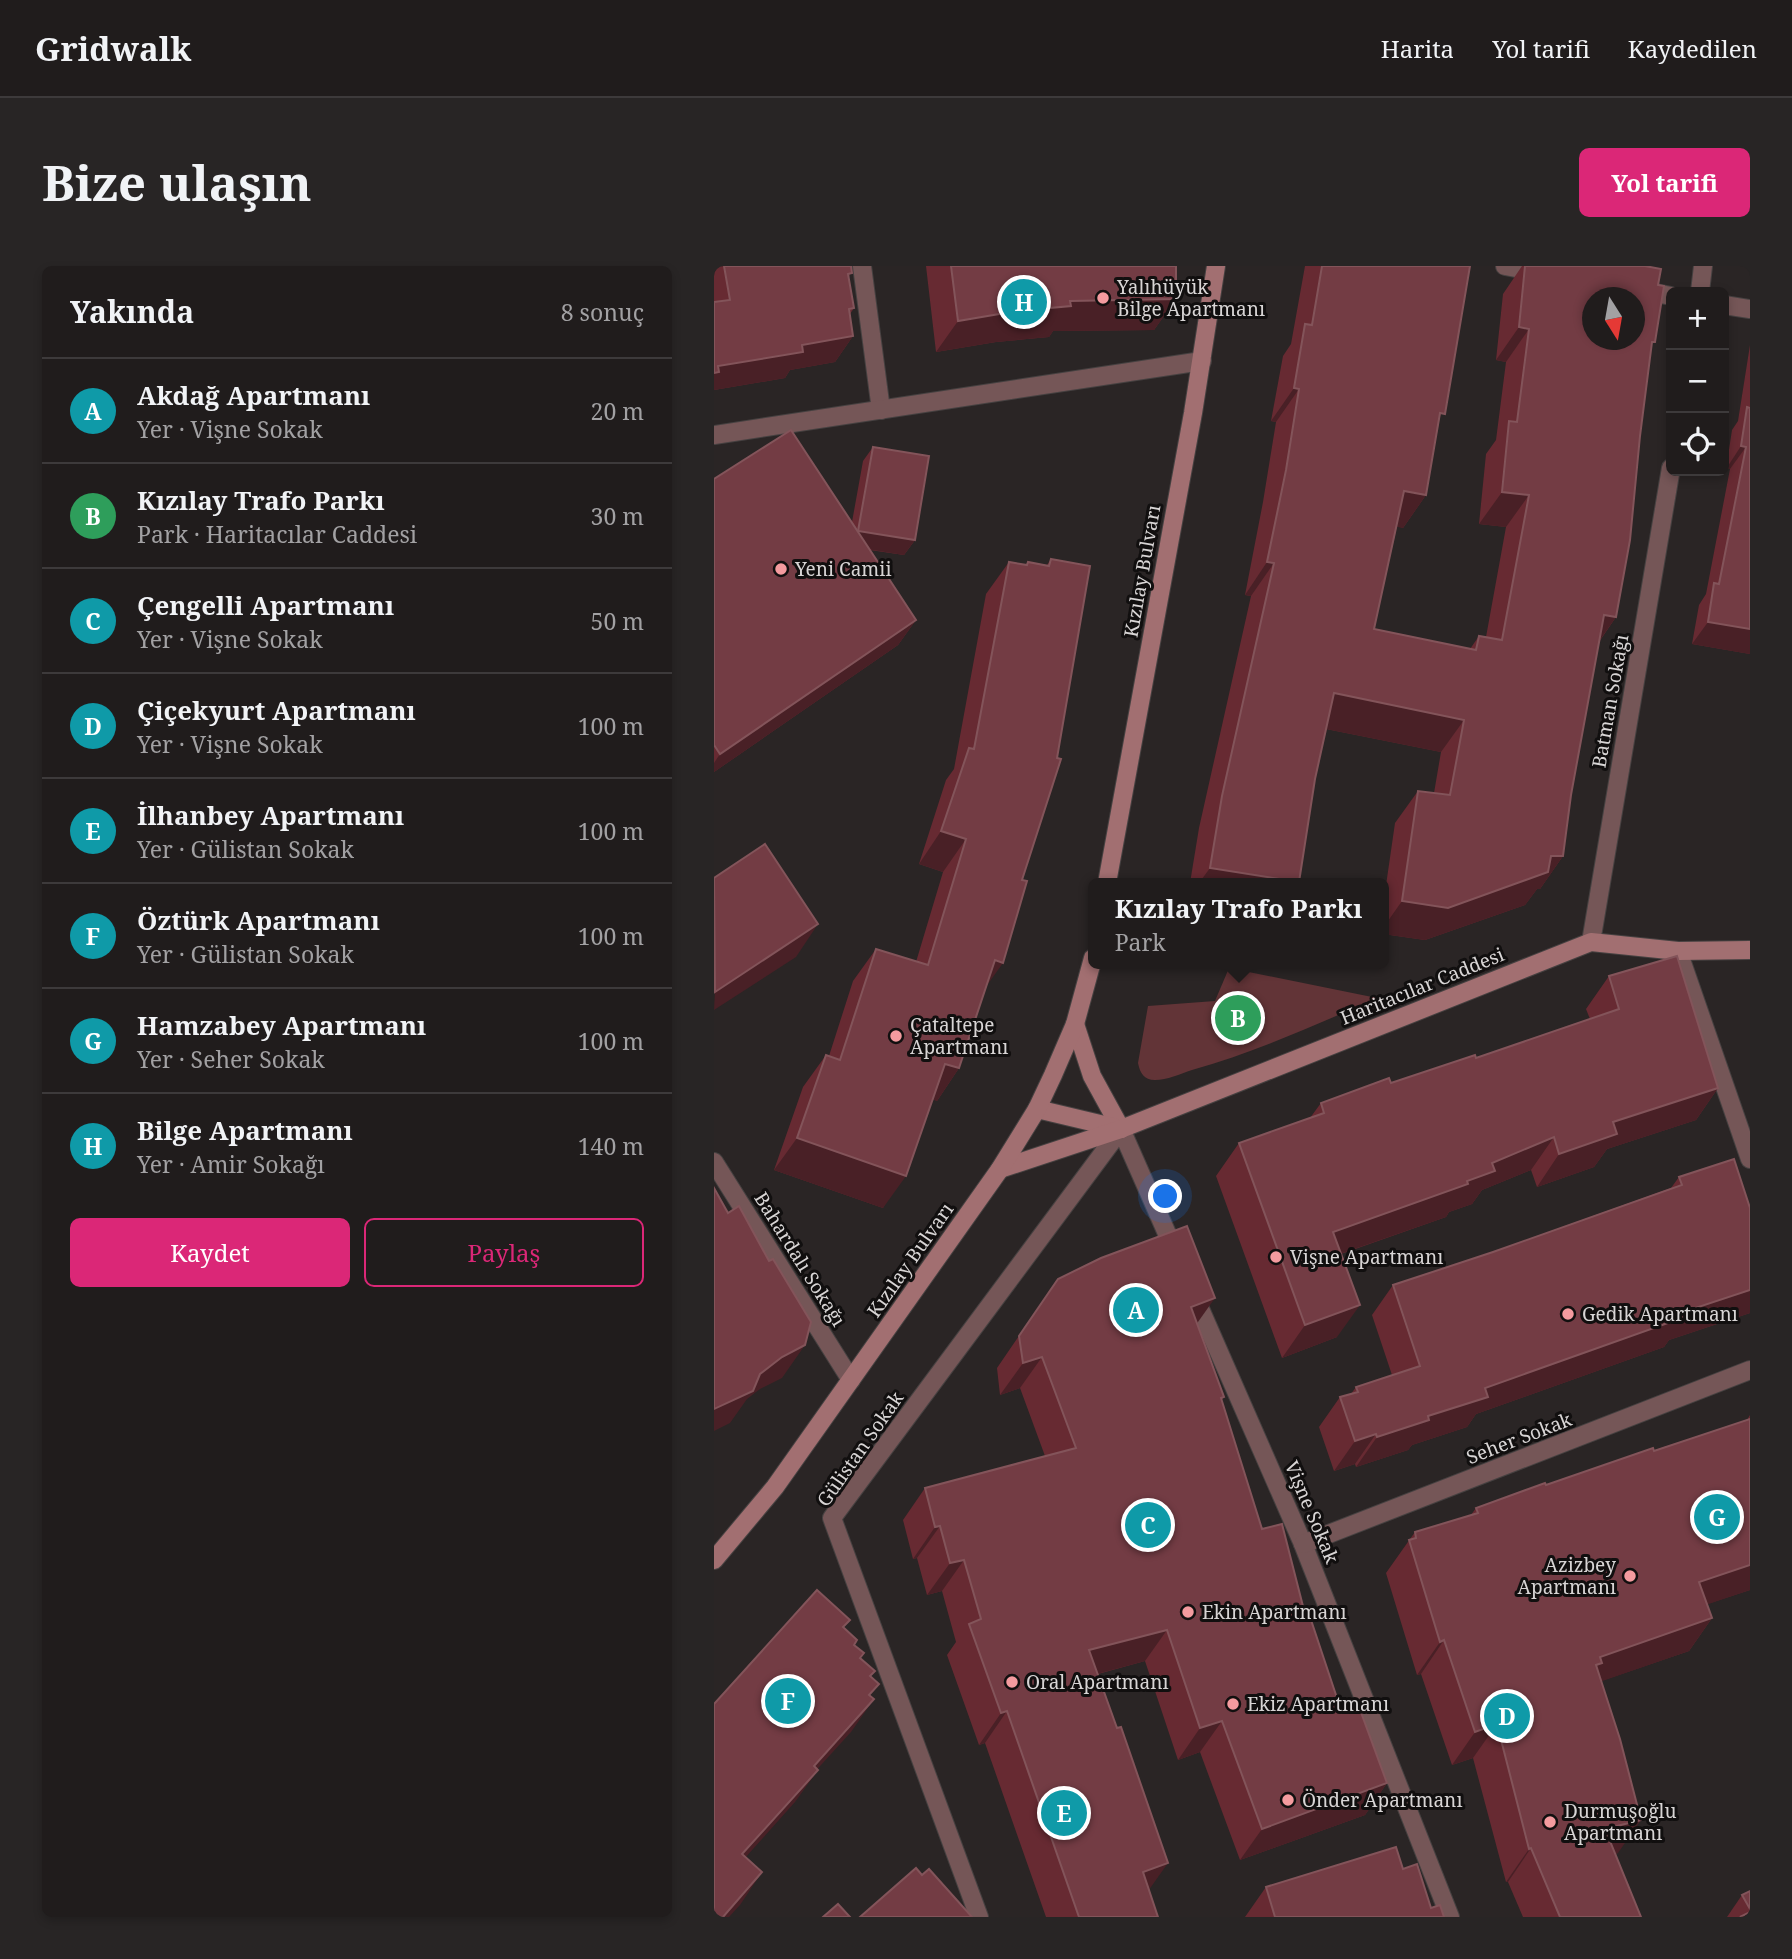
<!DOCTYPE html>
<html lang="tr">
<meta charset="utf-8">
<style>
:root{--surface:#201c1c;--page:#282525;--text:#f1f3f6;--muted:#a2a1a3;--line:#3d3a3b;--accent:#db2777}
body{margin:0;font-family:"Noto Serif",serif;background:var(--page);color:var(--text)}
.controls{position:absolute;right:21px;top:21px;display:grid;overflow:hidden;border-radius:10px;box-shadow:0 4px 10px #0003}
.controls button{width:63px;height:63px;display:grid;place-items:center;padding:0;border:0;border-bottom:2px solid var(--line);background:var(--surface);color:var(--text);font:35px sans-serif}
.compass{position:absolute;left:868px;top:21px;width:63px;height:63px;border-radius:50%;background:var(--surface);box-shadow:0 4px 10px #0003;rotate:169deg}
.you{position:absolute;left:452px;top:931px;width:24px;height:24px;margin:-18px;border:5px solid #fff;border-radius:50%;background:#1a73e8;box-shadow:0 0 0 10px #1a73e833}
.badge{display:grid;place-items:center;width:46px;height:46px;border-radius:50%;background:var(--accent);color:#fff;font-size:23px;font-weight:700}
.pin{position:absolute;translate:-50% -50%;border:4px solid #fff;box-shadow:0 2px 7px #0006}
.popup{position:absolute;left:374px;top:612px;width:301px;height:91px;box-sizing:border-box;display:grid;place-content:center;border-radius:10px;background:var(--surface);filter:drop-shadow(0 2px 5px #0005);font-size:23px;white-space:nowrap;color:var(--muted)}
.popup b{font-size:26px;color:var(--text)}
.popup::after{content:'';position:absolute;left:50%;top:100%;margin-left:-14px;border:14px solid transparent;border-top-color:var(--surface)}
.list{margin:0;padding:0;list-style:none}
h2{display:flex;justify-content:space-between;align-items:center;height:91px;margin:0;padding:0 28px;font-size:30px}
h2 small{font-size:23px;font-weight:400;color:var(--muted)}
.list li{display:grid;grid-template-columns:46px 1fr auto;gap:21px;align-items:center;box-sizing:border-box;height:105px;padding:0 28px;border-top:2px solid var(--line)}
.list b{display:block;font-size:26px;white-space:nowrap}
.list p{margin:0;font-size:23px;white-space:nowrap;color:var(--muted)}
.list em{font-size:23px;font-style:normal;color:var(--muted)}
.actions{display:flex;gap:14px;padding:21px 28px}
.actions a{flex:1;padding:16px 0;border:2px solid var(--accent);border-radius:10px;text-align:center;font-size:24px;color:var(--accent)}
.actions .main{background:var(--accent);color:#fff}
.icon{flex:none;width:38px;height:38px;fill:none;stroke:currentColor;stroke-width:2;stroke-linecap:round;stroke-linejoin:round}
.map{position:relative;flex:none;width:1036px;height:1651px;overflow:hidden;border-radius:10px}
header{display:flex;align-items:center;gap:42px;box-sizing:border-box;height:98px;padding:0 35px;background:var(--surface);border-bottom:2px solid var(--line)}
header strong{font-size:33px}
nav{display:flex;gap:38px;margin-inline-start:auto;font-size:24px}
.intro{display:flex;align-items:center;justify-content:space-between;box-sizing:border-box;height:168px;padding:0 42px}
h1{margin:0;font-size:49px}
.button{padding:18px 32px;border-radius:10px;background:var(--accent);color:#fff;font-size:24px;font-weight:700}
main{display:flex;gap:42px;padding:0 42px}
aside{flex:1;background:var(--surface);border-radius:10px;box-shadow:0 4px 10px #0003}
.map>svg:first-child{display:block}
</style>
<header>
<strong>Gridwalk</strong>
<nav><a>Harita</a><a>Yol tarifi</a><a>Kaydedilen</a></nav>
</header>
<div class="intro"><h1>Bize ulaşın</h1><a class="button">Yol tarifi</a></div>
<main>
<aside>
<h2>Yakında<small>8 sonuç</small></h2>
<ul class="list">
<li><span class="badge" style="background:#0f9aa8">A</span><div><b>Akdağ Apartmanı</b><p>Yer · Vişne Sokak</p></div><em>20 m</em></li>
<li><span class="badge" style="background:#2e9e5b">B</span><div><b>Kızılay Trafo Parkı</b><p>Park · Haritacılar Caddesi</p></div><em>30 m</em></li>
<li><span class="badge" style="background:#0f9aa8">C</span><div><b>Çengelli Apartmanı</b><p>Yer · Vişne Sokak</p></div><em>50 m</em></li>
<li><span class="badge" style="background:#0f9aa8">D</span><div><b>Çiçekyurt Apartmanı</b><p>Yer · Vişne Sokak</p></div><em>100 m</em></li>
<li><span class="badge" style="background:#0f9aa8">E</span><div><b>İlhanbey Apartmanı</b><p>Yer · Gülistan Sokak</p></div><em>100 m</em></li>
<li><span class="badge" style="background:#0f9aa8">F</span><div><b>Öztürk Apartmanı</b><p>Yer · Gülistan Sokak</p></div><em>100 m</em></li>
<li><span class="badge" style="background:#0f9aa8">G</span><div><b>Hamzabey Apartmanı</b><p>Yer · Seher Sokak</p></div><em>100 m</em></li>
<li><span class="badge" style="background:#0f9aa8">H</span><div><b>Bilge Apartmanı</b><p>Yer · Amir Sokağı</p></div><em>140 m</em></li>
</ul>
<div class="actions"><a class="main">Kaydet</a><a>Paylaş</a></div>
</aside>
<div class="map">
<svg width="1036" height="1651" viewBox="0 0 1036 1651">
<rect width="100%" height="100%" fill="#2a2525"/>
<path fill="#623437" d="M515 702 663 732C602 759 541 786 478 804 466 808 453 814 441 814 430 814 426 807 424 797L434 740 501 735Z"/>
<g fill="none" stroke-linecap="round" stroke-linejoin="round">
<g stroke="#464141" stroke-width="20">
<g id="street">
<polyline points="148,0 167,144"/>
<polyline points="791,0 830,7"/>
<polyline points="926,24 957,30"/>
<polyline points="986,26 989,0"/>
<polyline points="1010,39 1036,43"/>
<polyline points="0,169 488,95"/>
<polyline points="877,676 957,202"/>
<polyline points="964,685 1036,893"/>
<polyline points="0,896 137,1114"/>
<polyline points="480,1029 589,1278 736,1651"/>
<polyline points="589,1278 1036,1104"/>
<polyline points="265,1651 118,1252 407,863 462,988"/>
</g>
</g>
<g stroke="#464141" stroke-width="20">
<g id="secondary">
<polyline points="393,617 479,147 502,0"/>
<polyline points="361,758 378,810 407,863"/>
<polyline points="323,843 407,863"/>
<polyline points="286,903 407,863 877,676 964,685 1036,684"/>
<polyline points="0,1294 61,1221 286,903 323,843 339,809 361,758 379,692"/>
</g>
</g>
<use href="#street" stroke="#755657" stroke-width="18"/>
<use href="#secondary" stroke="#a26f71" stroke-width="18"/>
</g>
<g fill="#672a32">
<polygon points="0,0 137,0 135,12 140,42 136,48 139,70 121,96 76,104 71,112 0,124"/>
<polygon points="212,0 462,0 462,33 440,64 339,65 335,71 282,76 222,86"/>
<polygon points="591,0 756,0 725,156 712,229 689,262 683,260 660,363 756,383 765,370 772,371 792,261 765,258 772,188 782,174 792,96 782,94 789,28 808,0 937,0 936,1 944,19 937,83 902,351 885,376 857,529 849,590 826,623 823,623 811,639 711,674 669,668 669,640 681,557 704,525 720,527 727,486 612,463 601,513 583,617 476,617 485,562 537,330 531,329 549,236 562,156 557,155 569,90 577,78"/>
<polygon points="1036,79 1036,388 978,378 985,339 992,328 1016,203 1012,203 1018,164 1024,155"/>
<polygon points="159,181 201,274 190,289 156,284 202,354 184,379 0,506 0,213 138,256 149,195"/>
<polygon points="337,293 272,720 245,802 223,835 219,833 169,942 60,904 89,821 112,789 115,790 139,715 162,683 202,696 229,606 205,598 232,514 240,503 272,328 295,296 312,299 314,296 333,299"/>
<polygon points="895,710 1004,822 982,854 893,883 880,901 823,921 817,904 768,924 758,938 735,946 732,951 627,988 623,1071 568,1092 502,910 525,877 596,852 607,837 762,792 876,753 872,743"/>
<polygon points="965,911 1036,942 1036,1047 955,1074 950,1081 762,1148 753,1161 698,1179 694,1184 642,1201 641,1198 620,1205 605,1161 626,1131 637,1128 642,1121 678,1109 658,1049 679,1019 779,986 957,922"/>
<polygon points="344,1013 483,1057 510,1131 507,1135 548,1263 592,1352 628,1447 673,1517 651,1549 526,1594 486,1486 464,1494 431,1395 384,1408 435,1623 444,1651 332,1651 271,1477 265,1479 233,1389 242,1376 228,1325 213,1329 203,1292 199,1293 189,1254 211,1222 331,1190 306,1122 286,1129 283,1102"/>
<polygon points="1036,1149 1036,1324 993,1338 998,1352 975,1385 887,1415 904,1587 901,1588 927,1651 809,1651 794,1616 792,1616 759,1492 738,1499 707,1408 703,1409 672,1307 701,1266 757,1249 762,1242 1033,1154"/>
<polygon points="689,1603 717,1642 730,1651 531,1651 552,1621"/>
<polygon points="1036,1625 1036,1651 1013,1651 1028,1629"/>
</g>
<g fill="#492026">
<polygon points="462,33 440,64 339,65 335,71 282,76 222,86 244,55 356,35"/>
<polygon points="805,61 815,63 792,96 782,94"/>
<polygon points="139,70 121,96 76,104 71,112 0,124 0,106 4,100 88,79"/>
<polygon points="580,122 585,123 562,156 557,155"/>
<polygon points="1027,180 1032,181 1016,203 1012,203"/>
<polygon points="690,225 712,229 689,262 668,258"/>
<polygon points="788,226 815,229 792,261 765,258"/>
<polygon points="144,265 201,274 190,289 134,280"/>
<polygon points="553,296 560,297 537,330 531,329"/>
<polygon points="890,349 902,351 879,384"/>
<polygon points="202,354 184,379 0,506 0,497 6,488"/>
<polygon points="994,356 1036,363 1036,388 978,378"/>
<polygon points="620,427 750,454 727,486 597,460"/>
<polygon points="227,565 252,573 229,606 205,598"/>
<polygon points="837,590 849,590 826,623 823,623 811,639 711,674 669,668 669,662 688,635"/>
<polygon points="496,602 585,616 583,617 485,617"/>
<polygon points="104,658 82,691 0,744 1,726"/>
<polygon points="281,694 289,697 266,729"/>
<polygon points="231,798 245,802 223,835 208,830"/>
<polygon points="1004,822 982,854 893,883 880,901 823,921 845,888 899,856"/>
<polygon points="840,871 817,904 768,924 758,938 735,946 732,951 597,998 619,966 778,897"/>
<polygon points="83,872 192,910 169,942 60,904"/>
<polygon points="1036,1024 1036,1047 955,1074 950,1081 762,1148 753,1161 698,1179 694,1184 642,1201 663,1171 771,1122 969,1046"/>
<polygon points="501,1032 479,1063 477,1041"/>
<polygon points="646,1039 623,1071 568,1092 591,1059"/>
<polygon points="91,1079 68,1112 46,1123 33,1133 16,1157 0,1165 0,1143 68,1091"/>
<polygon points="328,1091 306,1122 286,1129 309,1097"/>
<polygon points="662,1168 641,1198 620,1205 641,1175"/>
<polygon points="226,1260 203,1292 199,1293 221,1261"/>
<polygon points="250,1294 228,1325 213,1329 236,1297"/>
<polygon points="1036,1299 1036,1324 962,1349 985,1316"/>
<polygon points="998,1352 975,1385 871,1421 886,1391"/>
<polygon points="453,1364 431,1395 353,1416 375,1384"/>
<polygon points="730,1374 707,1408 703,1409 726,1376"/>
<polygon points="160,1433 137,1466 77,1532 100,1500"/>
<polygon points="293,1445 271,1477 265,1479 287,1447"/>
<polygon points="508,1455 486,1486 464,1494 486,1462"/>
<polygon points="783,1458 759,1492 738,1499 761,1466"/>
<polygon points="104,1504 81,1536 5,1621 28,1588"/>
<polygon points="673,1517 651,1549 526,1594 548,1563"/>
<polygon points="927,1554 904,1587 868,1597 891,1563"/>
<polygon points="817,1582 794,1616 792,1616 815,1583"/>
<polygon points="454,1597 432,1628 429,1606"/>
<polygon points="48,1606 26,1639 15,1651 9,1651"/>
</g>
<g fill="#733c44" stroke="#83545a" stroke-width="2" fill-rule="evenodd">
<polygon points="10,0 137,0 138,7 134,8 140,42 135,43 139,70 88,79 89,86 4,100 5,106 0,107 0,36 16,34"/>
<polygon points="237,0 462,0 462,33 356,35 357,40 303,45 244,55"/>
<path d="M608 0H756L731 148 726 147 712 229 690 225 660 363 762 384 765 370 788 374 815 229 788 226 795 155 803 156 815 63 805 61 811 0H931L947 3 944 19 950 20 941 76H938L926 170 916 274 902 351 890 349 857 529 849 590H837L834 606 734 642 688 635 704 525 736 529 750 454 620 427 601 513 585 616 496 602 508 530 560 297 553 296 572 204 585 123 580 122 591 58 598 59ZM878 32H920V74H878Z"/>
<polygon points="1033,141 1036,142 1036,363 994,356 1000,317 1005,318 1032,181 1027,180"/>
<polygon points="77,164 202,354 6,488 0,479 0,213"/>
<polygon points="159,181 215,190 201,274 144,265"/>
<polygon points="337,293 376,300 343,492 347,493 308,614 313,615 289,697 281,694 245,802 231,798 192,910 83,872 112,789 126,794 162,683 214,699 252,573 227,565 255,482 260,483 295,296 313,299 314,296 335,300"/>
<polygon points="51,578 104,658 1,726 0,612"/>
<polygon points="963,690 1004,822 899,856 903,868 845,888 840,871 778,897 781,905 753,915 754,918 619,966 646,1039 591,1059 525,877 610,847 607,837 675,812 677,817 761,789 762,792 905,743 895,710"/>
<polygon points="1020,893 1036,942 1036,1024 969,1046 971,1051 771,1122 774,1131 714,1150 715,1154 663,1171 662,1168 641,1175 626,1131 644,1126 642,1121 706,1100 679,1019 779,986 968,919 965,911"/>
<polygon points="0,922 14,947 25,940 55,995 59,993 97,1056 91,1079 68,1091 46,1108 39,1125 0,1143"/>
<polygon points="473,960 501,1032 477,1041 510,1131 507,1132 548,1263 568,1258 592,1352 596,1351 628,1447 645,1441 673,1517 548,1563 508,1455 486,1462 453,1364 375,1384 403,1462 407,1461 454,1597 429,1606 444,1651 365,1651 293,1445 287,1447 255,1358 267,1353 250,1294 236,1297 226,1260 221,1261 211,1222 362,1182 328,1091 309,1097 305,1070 344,1013 387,992"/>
<polygon points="1036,1153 1036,1299 985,1316 998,1352 886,1391 888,1397 882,1399 906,1473 927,1554 891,1563 927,1651 846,1651 817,1582 815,1583 783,1458 761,1466 730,1374 726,1376 695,1274 702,1272 701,1266 764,1247 762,1242 831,1217 832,1219 939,1182 940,1185"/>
<polygon points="103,1324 136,1354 129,1361 143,1374 140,1379 150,1387 146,1392 161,1405 156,1410 165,1418 155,1429 160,1433 100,1500 104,1504 28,1588 48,1606 9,1651 0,1651 0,1438"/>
<polygon points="682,1581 689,1603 703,1598 717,1642 726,1639 730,1651 561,1651 552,1621"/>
<polygon points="202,1602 208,1609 215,1603 258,1651 146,1651"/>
<polygon points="1036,1625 1036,1643 1028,1629"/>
<polygon points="124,1638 136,1651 109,1651"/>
<polygon points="1036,1646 1036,1651 1026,1651"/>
</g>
<g fill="#f49b9f" stroke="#110f0f" stroke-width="2.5">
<circle cx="389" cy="32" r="7"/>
<circle cx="67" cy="303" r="7"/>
<circle cx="182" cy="770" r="7"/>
<circle cx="562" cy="991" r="7"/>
<circle cx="854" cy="1048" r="7"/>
<circle cx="916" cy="1310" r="7"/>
<circle cx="474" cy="1346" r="7"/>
<circle cx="298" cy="1416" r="7"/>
<circle cx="519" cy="1438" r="7"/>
<circle cx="574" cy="1534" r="7"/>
<circle cx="836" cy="1556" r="7"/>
</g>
<g text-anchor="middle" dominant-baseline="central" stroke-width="6" stroke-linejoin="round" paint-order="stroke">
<g font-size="19" fill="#d8d5d5" stroke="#110f0f" text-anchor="start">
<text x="403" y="21">Yalıhüyük<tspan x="403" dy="22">Bilge Apartmanı</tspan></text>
<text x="81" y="303">Yeni Camii</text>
<text x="196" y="759">Çataltepe<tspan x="196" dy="22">Apartmanı</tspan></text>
<text x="576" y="991">Vişne Apartmanı</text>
<text x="868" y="1048">Gedik Apartmanı</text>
<text x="902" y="1299" text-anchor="end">Azizbey<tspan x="902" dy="22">Apartmanı</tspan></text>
<text x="488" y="1346">Ekin Apartmanı</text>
<text x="312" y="1416">Oral Apartmanı</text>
<text x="533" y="1438">Ekiz Apartmanı</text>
<text x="588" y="1534">Önder Apartmanı</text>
<text x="850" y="1545">Durmuşoğlu<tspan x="850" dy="22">Apartmanı</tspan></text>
</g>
<g font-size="19" fill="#d8d5d5" stroke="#110f0f">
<text transform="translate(428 305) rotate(-80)">Kızılay Bulvarı</text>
<text transform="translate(896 435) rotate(-80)">Batman Sokağı</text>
<text transform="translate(708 720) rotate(-22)">Haritacılar Caddesi</text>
<text transform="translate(86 993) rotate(58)">Bahardalı Sokağı</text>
<text transform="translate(196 994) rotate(-55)">Kızılay Bulvarı</text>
<text transform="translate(805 1172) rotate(-21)">Seher Sokak</text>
<text transform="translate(146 1183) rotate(-55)">Gülistan Sokak</text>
<text transform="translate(598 1246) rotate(67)">Vişne Sokak</text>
</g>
</g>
</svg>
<div class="controls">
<button>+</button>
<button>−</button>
<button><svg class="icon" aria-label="locate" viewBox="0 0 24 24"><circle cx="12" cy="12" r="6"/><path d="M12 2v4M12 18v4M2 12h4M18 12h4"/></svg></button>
</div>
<svg class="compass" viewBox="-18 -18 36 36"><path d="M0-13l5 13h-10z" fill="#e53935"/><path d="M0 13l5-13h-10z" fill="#a2a1a3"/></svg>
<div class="you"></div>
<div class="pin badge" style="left:422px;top:1044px;background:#0f9aa8">A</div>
<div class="pin badge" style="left:524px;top:752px;background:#2e9e5b">B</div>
<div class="popup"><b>Kızılay Trafo Parkı</b>Park</div>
<div class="pin badge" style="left:434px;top:1259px;background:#0f9aa8">C</div>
<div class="pin badge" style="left:793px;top:1450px;background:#0f9aa8">D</div>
<div class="pin badge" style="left:350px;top:1547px;background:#0f9aa8">E</div>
<div class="pin badge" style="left:74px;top:1435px;background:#0f9aa8">F</div>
<div class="pin badge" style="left:1003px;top:1251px;background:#0f9aa8">G</div>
<div class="pin badge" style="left:310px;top:36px;background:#0f9aa8">H</div>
</div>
</main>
